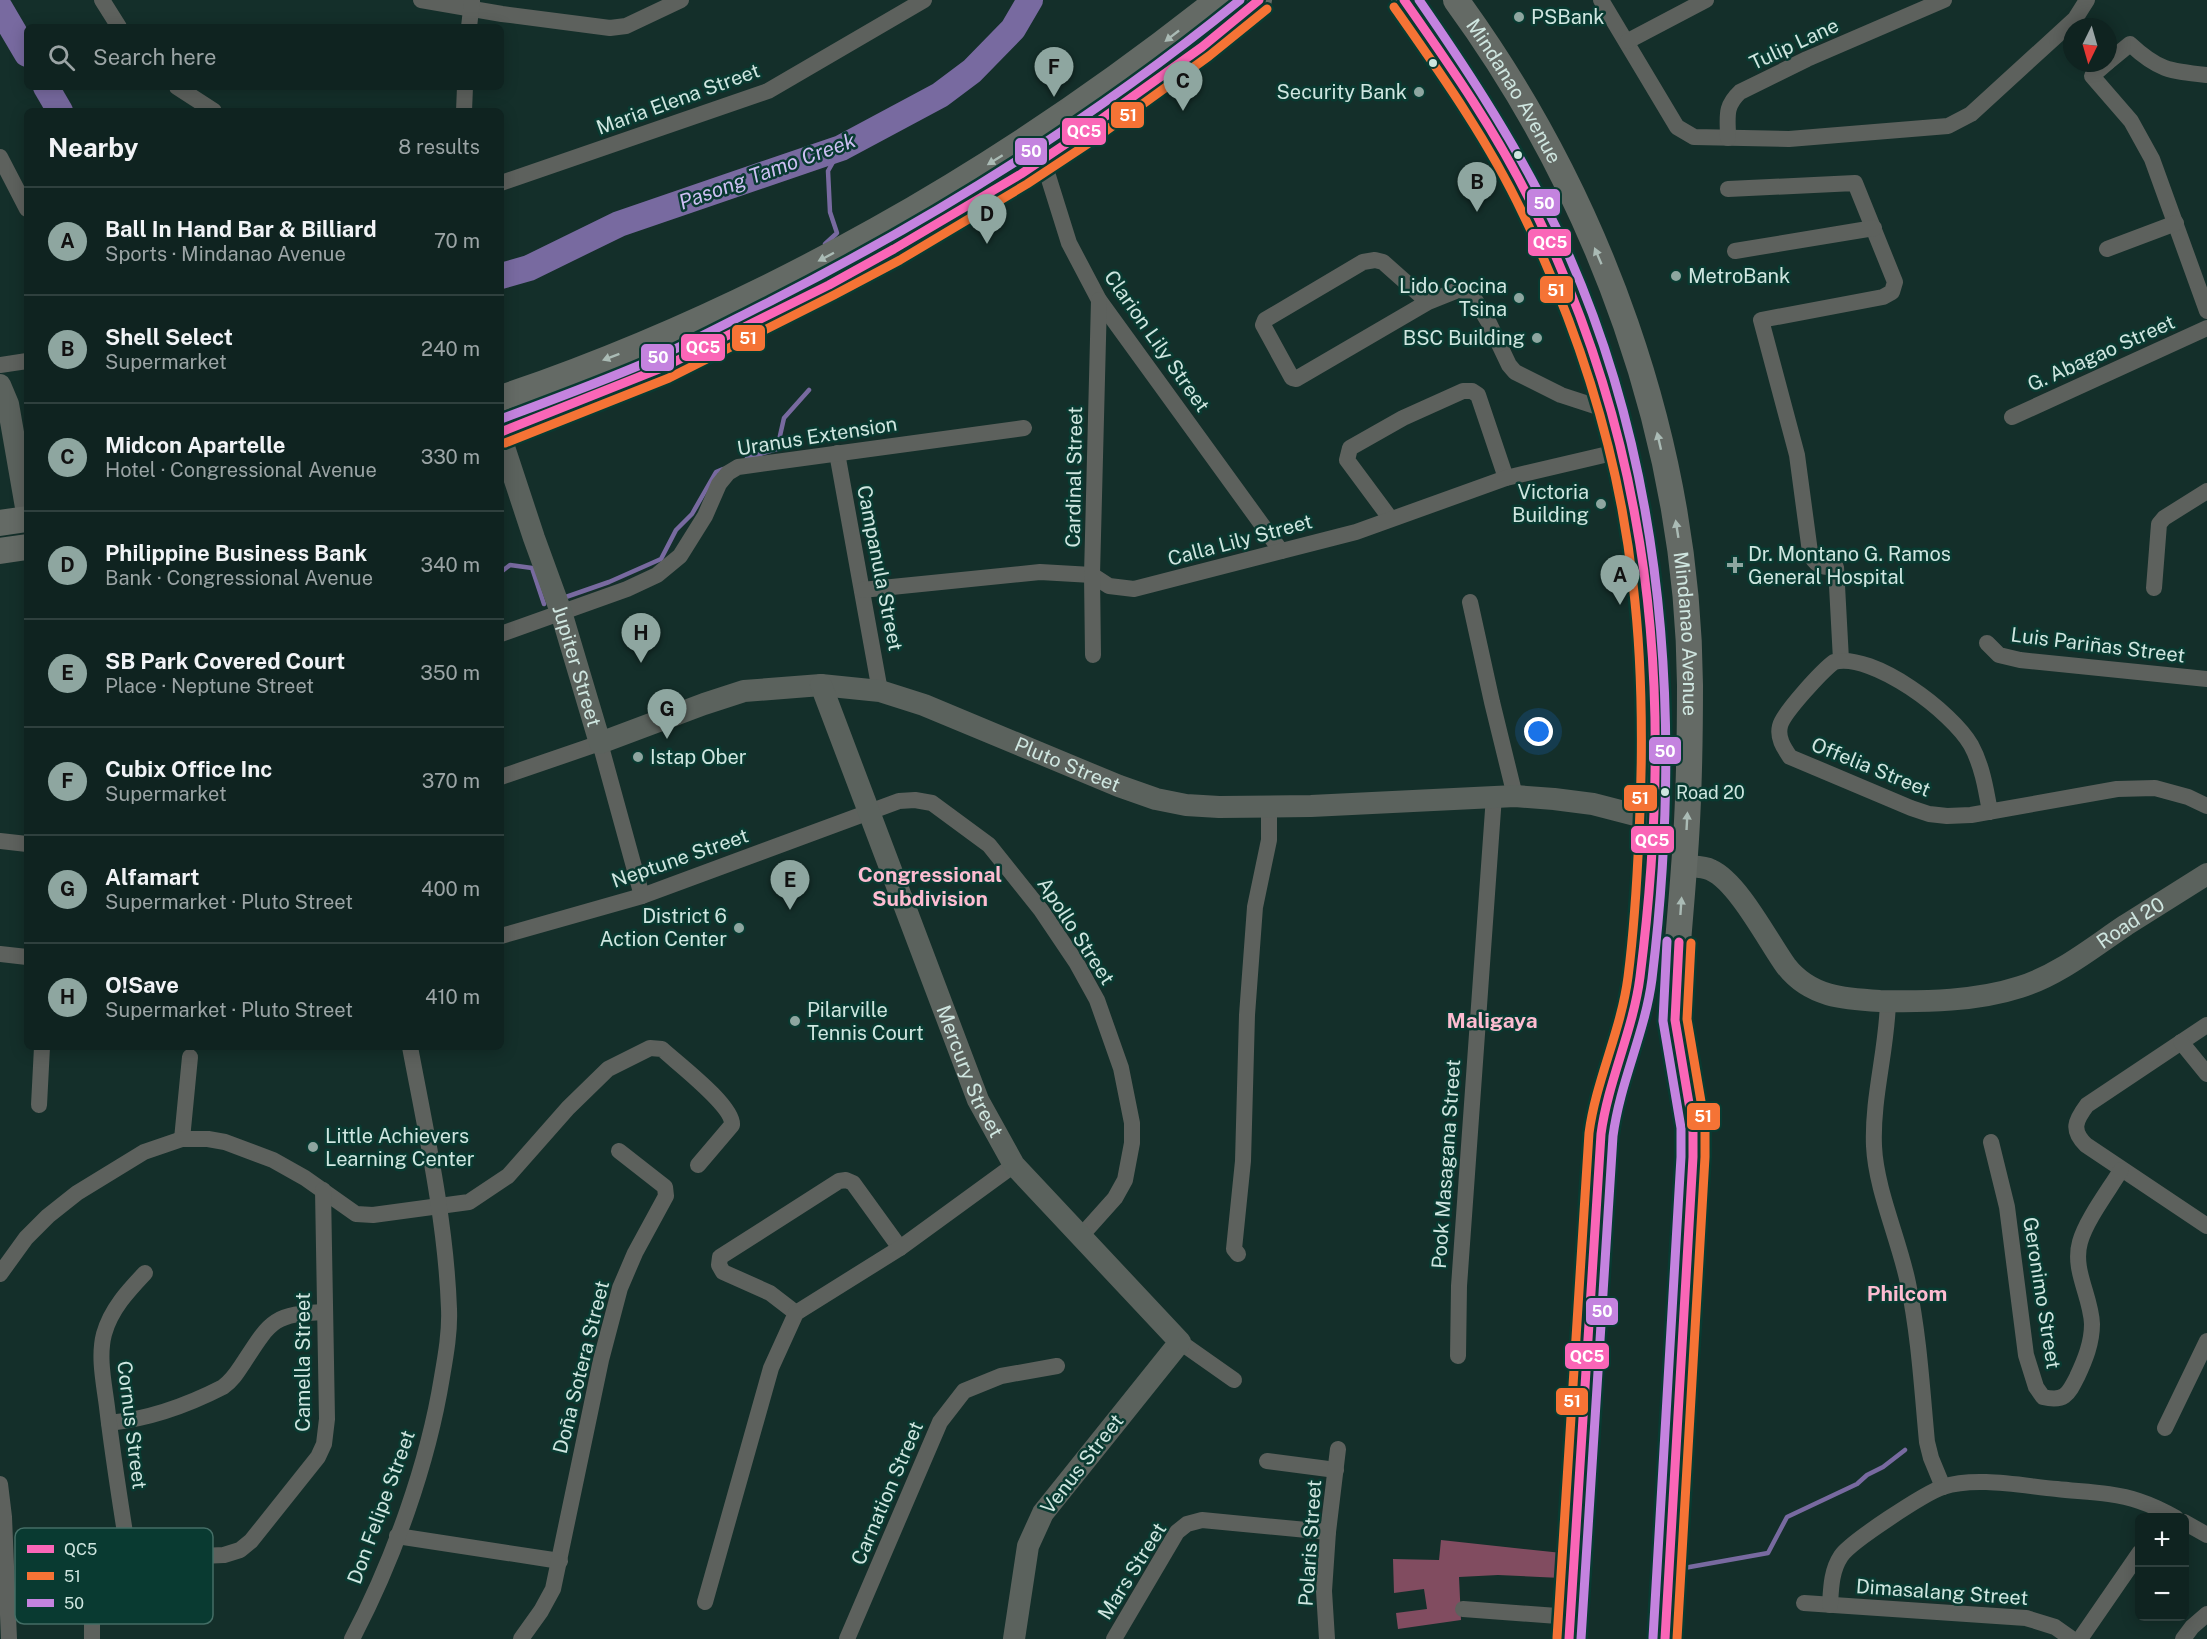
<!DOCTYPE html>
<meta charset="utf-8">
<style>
:root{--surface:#0f2320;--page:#182b29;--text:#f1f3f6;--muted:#9ba4a5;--line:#2f403e;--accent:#8ea6a0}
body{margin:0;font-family:"Public Sans",sans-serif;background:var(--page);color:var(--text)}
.controls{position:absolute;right:18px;bottom:18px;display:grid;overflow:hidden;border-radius:9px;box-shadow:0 3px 15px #0003}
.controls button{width:54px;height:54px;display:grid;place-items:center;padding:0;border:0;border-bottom:2px solid var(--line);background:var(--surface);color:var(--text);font:30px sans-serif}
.compass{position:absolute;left:2063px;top:18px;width:54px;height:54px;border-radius:50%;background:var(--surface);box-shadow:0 3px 15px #0003;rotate:185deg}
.you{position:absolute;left:1539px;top:732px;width:21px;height:21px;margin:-15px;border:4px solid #fff;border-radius:50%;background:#1a73e8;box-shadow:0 0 0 9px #1a73e833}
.badge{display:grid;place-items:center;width:39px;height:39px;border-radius:50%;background:var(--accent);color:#111;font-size:20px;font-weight:700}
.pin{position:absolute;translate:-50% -50px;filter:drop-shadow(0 2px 3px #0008)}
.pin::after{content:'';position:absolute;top:32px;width:21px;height:18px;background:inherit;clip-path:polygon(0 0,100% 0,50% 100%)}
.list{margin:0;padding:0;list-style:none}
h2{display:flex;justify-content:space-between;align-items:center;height:78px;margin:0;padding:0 24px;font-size:26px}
h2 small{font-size:20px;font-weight:400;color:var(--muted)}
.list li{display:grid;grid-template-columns:39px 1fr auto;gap:18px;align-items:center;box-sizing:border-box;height:108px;padding:0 24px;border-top:2px solid var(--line)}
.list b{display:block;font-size:22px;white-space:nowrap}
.list p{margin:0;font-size:20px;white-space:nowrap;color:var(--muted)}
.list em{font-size:20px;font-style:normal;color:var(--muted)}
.icon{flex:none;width:33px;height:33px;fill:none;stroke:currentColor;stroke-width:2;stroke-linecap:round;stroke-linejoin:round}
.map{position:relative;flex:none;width:2207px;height:1639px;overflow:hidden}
.search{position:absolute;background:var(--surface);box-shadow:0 3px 15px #0003;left:24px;top:24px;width:480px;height:66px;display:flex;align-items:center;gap:15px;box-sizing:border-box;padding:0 21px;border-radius:9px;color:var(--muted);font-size:22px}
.panel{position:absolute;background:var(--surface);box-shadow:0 3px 15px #0003;left:24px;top:108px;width:480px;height:942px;border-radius:9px}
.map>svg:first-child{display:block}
</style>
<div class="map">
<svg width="2207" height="1639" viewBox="0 0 2207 1639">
<rect width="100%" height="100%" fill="#142f2a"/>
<polygon fill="#814c60" points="1441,1540 1562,1553 1561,1578 1498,1575 1459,1577 1461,1620 1398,1629 1396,1613 1427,1609 1424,1589 1394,1593 1393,1559 1439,1560"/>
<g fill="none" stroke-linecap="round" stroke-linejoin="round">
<g stroke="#786aa0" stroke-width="4.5">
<polyline points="825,244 837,233 830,212 828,171 841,148"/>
<polyline points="747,458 777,449 784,418 809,390"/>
<polyline points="501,572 510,565 532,568 544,604"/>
<polyline points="563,598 609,582 661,559 676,530 692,514 716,472 723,469"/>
<polyline points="1684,1568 1768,1553 1787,1517 1857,1484 1867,1475 1883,1467 1905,1450"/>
</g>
<g stroke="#786aa0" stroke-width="26">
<polyline points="0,8 27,54"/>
<polyline points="46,87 60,111"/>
<polyline points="501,276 529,268 619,224 841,148 940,95 972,71 1013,29 1030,0"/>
</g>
<g stroke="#5d615d" stroke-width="16">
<polyline points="102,0 119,27"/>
<polyline points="421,0 502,14 610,28 626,26 681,0"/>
<polyline points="1601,0 1677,127 1694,137 1789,139 1948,126 1971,114 2075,19 2087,0"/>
<polyline points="469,27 472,1"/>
<polyline points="1628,41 1706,0"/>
<path d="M2108 62 2130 44C2158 70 2169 71 2207 75"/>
<polyline points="2107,63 2092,76 2131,121 2152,159 2207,311"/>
<polyline points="177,87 214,111"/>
<polyline points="464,111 465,87"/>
<path d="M1728 138C1728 117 1724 107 1740 92L1807 59 1944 0"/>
<polyline points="1039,153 1043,160 1069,243 1099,300 1281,551"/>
<polyline points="0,157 27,209"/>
<polyline points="501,183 768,91 924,0"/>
<path d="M1728 189 1855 183 1895 282 1892 292 1883 297 1761 320 1797 455 1810 552C1814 566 1823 568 1836 567L1841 660"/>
<polyline points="2107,249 2176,223"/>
<polyline points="1735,251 1874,228"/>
<polyline points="1428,302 1383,262 1375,260 1363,262 1265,320 1263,325 1292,378 1296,379 1428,302 1458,290 1467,292 1474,298 1489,323 1509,365 1515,372 1561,395 1610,411"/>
<polyline points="0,365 27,361"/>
<polyline points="2012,417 2207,328"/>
<polyline points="837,453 880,691"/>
<polyline points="1390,518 1347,460 1350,448 1403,418 1463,391 1472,391 1478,395 1506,478"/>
<polyline points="2154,588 2159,524 2164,518 2207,491"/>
<polyline points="862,590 1040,572 1092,575 1109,586 1134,589 1356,532 1506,478 1621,451"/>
<polyline points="1470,602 1492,702 1515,796"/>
<polyline points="501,634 627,589 657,575 680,556 705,516 719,484 728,473 738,467 1024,428"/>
<polyline points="1987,643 1999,655 2020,660 2207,679"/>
<polyline points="1093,655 1092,575 1099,300"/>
<polyline points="501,777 600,743 642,896"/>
<path d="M1990 812C1986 789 1982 765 1971 745 1952 712 1873 652 1834 662 1822 671 1783 713 1780 726 1777 738 1784 748 1790 757L1911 808 1929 814 1947 816 1971 815 2117 789 2155 788 2188 797 2207 806"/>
<polyline points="0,841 27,844"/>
<polyline points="501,936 642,896 899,801 915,800 932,803 989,845 1041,910 1076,962 1097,1000 1121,1068 1132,1123 1132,1143 1125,1180 1115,1198 1081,1236"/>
<polyline points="0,954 27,957"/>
<path d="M1888 1001C1887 1050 1872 1097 1874 1146 1876 1190 1899 1239 1908 1283 1919 1335 1922 1389 1927 1442L1931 1458 1943 1487"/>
<path d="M2207 1025 2087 1105C2075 1121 2071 1130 2086 1145L2207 1226"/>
<polyline points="2181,1042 2207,1074"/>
<polyline points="39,1105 42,1047"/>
<polyline points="182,1139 190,1057"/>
<path d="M1991 1142 2007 1207 2026 1355 2036 1387 2043 1397C2064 1402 2068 1395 2077 1377 2085 1360 2092 1343 2092 1324 2091 1296 2072 1270 2080 1242 2086 1220 2109 1190 2121 1170"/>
<polyline points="1238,1254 1234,1249 1243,1161 1247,1015 1255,907 1269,840 1269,807"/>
<path d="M0 1274 26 1238 48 1216 77 1193 144 1152 182 1139H208L225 1142 273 1160 305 1178 356 1214 373 1215 469 1202 508 1176 568 1108 608 1069 650 1048 662 1049C677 1063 734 1106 732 1125L698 1165"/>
<polyline points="796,1313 770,1293 723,1272 719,1265 720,1257 839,1181 846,1180 853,1183 900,1248"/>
<polyline points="1180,1342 1234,1380"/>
<polyline points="1458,1356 1459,1286 1494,796"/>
<path d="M109 1423C149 1419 188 1405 223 1387 233 1380 238 1371 244 1362 271 1320 274 1314 325 1312"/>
<polyline points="2165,1428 2207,1341"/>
<polyline points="1267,1461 1336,1470"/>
<polyline points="0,1484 4,1517 9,1639"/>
<polyline points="2184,1522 2207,1535"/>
<polyline points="397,1536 560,1561"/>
<path d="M129 1558C121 1508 113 1458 107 1407 104 1383 98 1357 104 1334 111 1309 128 1291 145 1273"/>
<polyline points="108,1560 224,1555 240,1550 251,1541 318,1457 324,1444 327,1419 323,1190"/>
<polyline points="705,1602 771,1368 796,1313 900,1248 1014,1165"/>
<polyline points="1804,1603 2026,1618 2055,1627 2072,1639"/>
<path d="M1830 1605C1831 1589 1831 1571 1841 1556 1850 1542 1925 1493 1943 1487 1975 1476 2023 1486 2057 1489 2083 1492 2113 1492 2139 1501 2151 1505 2164 1511 2176 1518"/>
<polyline points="1463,1609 1571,1617"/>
<polyline points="92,1616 92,1639"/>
<path d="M352 1639C393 1561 428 1464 442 1377 446 1354 450 1331 449 1309 446 1222 426 1132 410 1047"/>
<polyline points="521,1639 541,1611 553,1589 601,1360 620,1288 635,1253 666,1196 665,1187 619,1151"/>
<polyline points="847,1639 940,1422 964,1391 1001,1376 1057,1366"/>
<polyline points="1114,1639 1177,1532 1187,1524 1202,1520 1328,1532"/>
<polyline points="1327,1639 1324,1591 1328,1532 1338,1449"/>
<polyline points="2080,1639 2140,1552"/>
<polyline points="2183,1639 2192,1627 2207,1614"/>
</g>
<g stroke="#5b625d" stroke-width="22">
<polyline points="0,385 8,404 27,513"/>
<path id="s1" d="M501 438 534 538 561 612 600 743 704 704 744 691 821 685 880 691 924 705 1119 786 1156 799 1186 805 1219 807 1311 806 1515 796 1554 799 1593 804 1651 819"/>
<path id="s2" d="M821 685 978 1100 1014 1165 1180 1342 1043 1513 1028 1546 1014 1639"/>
<path id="s3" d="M1684 866C1694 867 1703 866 1711 870 1738 882 1768 941 1786 966 1810 997 1844 999 1880 1001 1926 1002 1977 1001 2020 987 2059 975 2093 947 2126 925 2153 908 2180 891 2207 874"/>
</g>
<g stroke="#646a65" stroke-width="26">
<path d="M1404 0C1438 49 1474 97 1503 150 1587 299 1641 474 1651 645 1658 756 1651 868 1640 978 1634 1030 1609 1077 1602 1127 1599 1147 1599 1167 1598 1187 1595 1224 1593 1261 1591 1298 1583 1411 1576 1525 1569 1639"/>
<path id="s4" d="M1456 0C1599 196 1688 441 1690 685 1690 746 1689 807 1684 867 1681 912 1676 956 1674 1001 1673 1053 1694 1104 1693 1157L1665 1639"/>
<path d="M501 398C761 310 1003 171 1218 0"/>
<path d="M501 432C550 413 601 395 649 374 688 357 725 337 763 318 940 231 1108 127 1259 0"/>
<polyline points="0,523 27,519"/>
<polyline points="0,551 27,547"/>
</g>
<g stroke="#093a31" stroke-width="14">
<g id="bus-1">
<path d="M1404 0C1451 67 1498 134 1534 209 1581 306 1616 410 1635 516 1663 665 1659 827 1640 977 1633 1031 1608 1081 1601 1134L1569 1639"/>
<polyline points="501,432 664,367 829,285 894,249 1021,174 1082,133 1202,47 1259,0"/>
<polyline points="1665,1639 1693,1157 1693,1127 1675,1020 1679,942"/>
</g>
</g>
<g stroke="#093a31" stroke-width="14">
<g id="bus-2">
<path d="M1394 7C1441 74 1488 140 1523 214 1579 330 1619 456 1633 584 1643 667 1643 751 1639 835 1637 882 1634 930 1628 977 1621 1031 1596 1080 1589 1133L1557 1638"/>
<polyline points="505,443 669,378 834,295 900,260 1027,184 1089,143 1209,56 1267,9"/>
<polyline points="1677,1639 1705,1157 1705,1125 1687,1019 1691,943"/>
</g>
</g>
<g stroke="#093a31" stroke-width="14">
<g id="bus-3">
<path d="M1419 0C1464 65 1506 129 1542 199 1666 440 1684 713 1652 979 1645 1033 1620 1082 1613 1136L1581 1639"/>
<path d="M501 419C549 401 598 383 645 363 688 344 729 322 771 301 938 216 1095 118 1240 0"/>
<polyline points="1653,1638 1681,1157 1681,1128 1663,1021 1667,941"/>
</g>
</g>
<use href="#bus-1" stroke="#fa66b7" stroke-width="9"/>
<use href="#bus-2" stroke="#f57335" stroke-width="9"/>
<use href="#bus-3" stroke="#c483df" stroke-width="9"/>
</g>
<defs><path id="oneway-solid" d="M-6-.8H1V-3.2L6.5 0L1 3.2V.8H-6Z" transform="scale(1.5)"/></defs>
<g fill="#aabbb5">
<use href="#oneway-solid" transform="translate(1172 36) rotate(142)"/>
<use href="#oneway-solid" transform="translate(995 160) rotate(148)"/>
<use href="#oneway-solid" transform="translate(1598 256) rotate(-113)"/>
<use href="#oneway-solid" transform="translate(826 257) rotate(152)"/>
<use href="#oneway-solid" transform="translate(611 357) rotate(159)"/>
<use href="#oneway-solid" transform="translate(1659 441) rotate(-103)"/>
<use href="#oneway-solid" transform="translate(1677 529) rotate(-99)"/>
<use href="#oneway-solid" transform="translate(1687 821) rotate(-87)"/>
<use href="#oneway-solid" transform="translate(1681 906) rotate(-86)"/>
</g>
<g fill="#8ea6a0" stroke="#093a31" stroke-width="2">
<circle cx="1519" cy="17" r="6"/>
<circle cx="1419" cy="92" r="6"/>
<circle cx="1676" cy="276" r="6"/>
<circle cx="1519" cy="298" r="6"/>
<circle cx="1537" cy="338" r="6"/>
<circle cx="1601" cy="504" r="6"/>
<path d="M1732 556h6v6h6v6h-6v6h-6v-6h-6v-6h6z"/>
<circle cx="638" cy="757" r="6"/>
<circle cx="739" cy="928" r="6"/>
<circle cx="795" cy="1021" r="6"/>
<circle cx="313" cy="1147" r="6"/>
</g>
<g fill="#cfe6e0" stroke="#093a31" stroke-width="2">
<circle cx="1433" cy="63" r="5"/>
<circle cx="1518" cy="155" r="5"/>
<circle cx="1665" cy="792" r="5"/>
</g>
<g text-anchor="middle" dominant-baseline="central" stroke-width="5" stroke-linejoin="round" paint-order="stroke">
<g font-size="18" fill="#cfe6e0" stroke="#093a31" text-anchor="start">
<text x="1676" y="792">Road 20</text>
</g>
<g font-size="20" fill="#cfe6e0" stroke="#093a31" text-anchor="start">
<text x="1531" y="17">PSBank</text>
<text x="1407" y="92" text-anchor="end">Security Bank</text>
<text x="1688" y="276">MetroBank</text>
<text x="1507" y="286" text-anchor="end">Lido Cocina<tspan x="1507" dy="23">Tsina</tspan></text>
<text x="1525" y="338" text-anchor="end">BSC Building</text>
<text x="1589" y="492" text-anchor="end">Victoria<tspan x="1589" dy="23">Building</tspan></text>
<text x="1748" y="554">Dr. Montano G. Ramos<tspan x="1748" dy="23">General Hospital</tspan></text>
<text x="650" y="757">Istap Ober</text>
<text x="727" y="916" text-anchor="end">District 6<tspan x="727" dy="23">Action Center</tspan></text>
<text x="807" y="1010">Pilarville<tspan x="807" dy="23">Tennis Court</tspan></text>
<text x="325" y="1136">Little Achievers<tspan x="325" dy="23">Learning Center</tspan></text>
</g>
<g font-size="20" fill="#cfe6e0" stroke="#093a31">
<text transform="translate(1794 44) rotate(-25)">Tulip Lane</text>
<text stroke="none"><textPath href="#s4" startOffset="108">Mindanao Avenue</textPath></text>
<text transform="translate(678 99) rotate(-20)">Maria Elena Street</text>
<text transform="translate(1157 341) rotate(55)">Clarion Lily Street</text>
<text transform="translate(2101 353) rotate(-24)">G. Abagao Street</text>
<text transform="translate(817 436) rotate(-9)">Uranus Extension</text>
<text transform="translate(1074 477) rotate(-89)">Cardinal Street</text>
<text transform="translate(1240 540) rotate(-15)">Calla Lily Street</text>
<text transform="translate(880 568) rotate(79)">Campanula Street</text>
<text stroke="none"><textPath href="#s4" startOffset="684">Mindanao Avenue</textPath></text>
<text transform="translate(2098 645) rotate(7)">Luis Pariñas Street</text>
<text stroke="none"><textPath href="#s1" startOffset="240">Jupiter Street</textPath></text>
<text stroke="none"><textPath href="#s1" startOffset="812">Pluto Street</textPath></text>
<text transform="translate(1871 767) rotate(22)">Offelia Street</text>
<text transform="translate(680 858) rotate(-19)">Neptune Street</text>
<text stroke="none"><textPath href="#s3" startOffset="524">Road 20</textPath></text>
<text transform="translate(1076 931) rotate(57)">Apollo Street</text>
<text stroke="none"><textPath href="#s2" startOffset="414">Mercury Street</textPath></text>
<text transform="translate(1446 1164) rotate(-86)">Pook Masagana Street</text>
<text transform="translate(2042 1293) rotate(81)">Geronimo Street</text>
<text transform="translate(303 1362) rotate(-90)">Camella Street</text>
<text transform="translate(581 1367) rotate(-76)">Doña Sotera Street</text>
<text transform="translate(132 1425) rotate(83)">Cornus Street</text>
<text transform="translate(1082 1464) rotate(-52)">Venus Street</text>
<text transform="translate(887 1493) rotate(-67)">Carnation Street</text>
<text transform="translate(381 1507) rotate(-70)">Don Felipe Street</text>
<text transform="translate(1310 1543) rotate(-86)">Polaris Street</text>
<text transform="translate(1132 1571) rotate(-58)">Mars Street</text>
<text transform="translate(1942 1592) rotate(4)">Dimasalang Street</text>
</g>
<g font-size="21" font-style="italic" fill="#cdbff3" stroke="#093a31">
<text transform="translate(767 171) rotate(-20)">Pasong Tamo Creek</text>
</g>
<g font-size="21" font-weight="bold" fill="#fdbcd1" stroke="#093a31">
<text x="930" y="874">Congressional<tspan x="930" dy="24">Subdivision</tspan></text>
<text x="1492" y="1020">Maligaya</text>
<text x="1907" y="1293">Philcom</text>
</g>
</g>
<rect x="15" y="1528" width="198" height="96" rx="9" fill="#093a31" stroke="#446e66" stroke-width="1.5"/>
<rect x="27" y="1545" width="27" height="8" fill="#fa66b7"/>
<rect x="27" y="1572" width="27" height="8" fill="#f57335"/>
<rect x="27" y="1599" width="27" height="8" fill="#c483df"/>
<g font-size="16" fill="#cfe6e0">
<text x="64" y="1555">QC5</text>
<text x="64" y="1582">51</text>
<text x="64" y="1609">50</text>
</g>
<g stroke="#093a31" stroke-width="2">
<rect x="1110" y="101" width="35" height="28" rx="6" fill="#f57335"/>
<rect x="1061" y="117" width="46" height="29" rx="6" fill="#fa66b7"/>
<rect x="1014" y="137" width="34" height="29" rx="6" fill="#c483df"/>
<rect x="1526" y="188" width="35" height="29" rx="6" fill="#c483df"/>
<rect x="1527" y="228" width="45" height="29" rx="6" fill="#fa66b7"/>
<rect x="1539" y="275" width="35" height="29" rx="6" fill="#f57335"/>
<rect x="731" y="324" width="35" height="28" rx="6" fill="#f57335"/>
<rect x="680" y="333" width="46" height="29" rx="6" fill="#fa66b7"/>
<rect x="640" y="343" width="35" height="29" rx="6" fill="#c483df"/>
<rect x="1648" y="736" width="34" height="29" rx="6" fill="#c483df"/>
<rect x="1623" y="784" width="35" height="28" rx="6" fill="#f57335"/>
<rect x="1630" y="825" width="45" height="29" rx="6" fill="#fa66b7"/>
<rect x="1686" y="1102" width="35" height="29" rx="6" fill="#f57335"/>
<rect x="1585" y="1297" width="34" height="29" rx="6" fill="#c483df"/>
<rect x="1564" y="1342" width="46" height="28" rx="6" fill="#fa66b7"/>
<rect x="1555" y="1387" width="34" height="29" rx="6" fill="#f57335"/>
</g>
<g font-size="16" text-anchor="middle" font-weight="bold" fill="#fff">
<text x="1128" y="121">51</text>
<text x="1084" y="137">QC5</text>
<text x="1031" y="157">50</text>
<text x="1544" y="209">50</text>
<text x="1550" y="248">QC5</text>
<text x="1556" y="296">51</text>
<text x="748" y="344">51</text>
<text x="703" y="353">QC5</text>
<text x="658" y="363">50</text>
<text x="1665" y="757">50</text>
<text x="1640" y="804">51</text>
<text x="1652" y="846">QC5</text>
<text x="1703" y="1122">51</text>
<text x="1602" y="1317">50</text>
<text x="1587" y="1362">QC5</text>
<text x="1572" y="1407">51</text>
</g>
</svg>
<div class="controls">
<button>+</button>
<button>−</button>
</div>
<svg class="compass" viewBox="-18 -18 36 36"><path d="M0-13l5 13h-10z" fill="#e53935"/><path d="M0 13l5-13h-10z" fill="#9ba4a5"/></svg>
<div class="you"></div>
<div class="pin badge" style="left:1620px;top:605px">A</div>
<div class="pin badge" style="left:1477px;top:212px">B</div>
<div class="pin badge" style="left:1183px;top:111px">C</div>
<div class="pin badge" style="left:987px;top:244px">D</div>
<div class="pin badge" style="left:790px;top:910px">E</div>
<div class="pin badge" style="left:1054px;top:97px">F</div>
<div class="pin badge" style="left:667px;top:739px">G</div>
<div class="pin badge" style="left:641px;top:663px">H</div>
<div class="search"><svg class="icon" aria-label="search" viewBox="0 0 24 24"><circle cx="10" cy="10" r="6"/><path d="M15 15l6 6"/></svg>Search here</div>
<section class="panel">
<h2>Nearby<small>8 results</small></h2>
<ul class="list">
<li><span class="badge">A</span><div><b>Ball In Hand Bar &amp; Billiard</b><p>Sports · Mindanao Avenue</p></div><em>70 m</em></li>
<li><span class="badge">B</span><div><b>Shell Select</b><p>Supermarket</p></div><em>240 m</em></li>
<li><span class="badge">C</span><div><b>Midcon Apartelle</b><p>Hotel · Congressional Avenue</p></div><em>330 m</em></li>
<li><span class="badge">D</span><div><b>Philippine Business Bank</b><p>Bank · Congressional Avenue</p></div><em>340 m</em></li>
<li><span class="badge">E</span><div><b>SB Park Covered Court</b><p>Place · Neptune Street</p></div><em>350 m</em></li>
<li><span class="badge">F</span><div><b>Cubix Office Inc</b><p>Supermarket</p></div><em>370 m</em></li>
<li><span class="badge">G</span><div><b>Alfamart</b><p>Supermarket · Pluto Street</p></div><em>400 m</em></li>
<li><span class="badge">H</span><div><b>O!Save</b><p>Supermarket · Pluto Street</p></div><em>410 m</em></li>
</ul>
</section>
</div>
